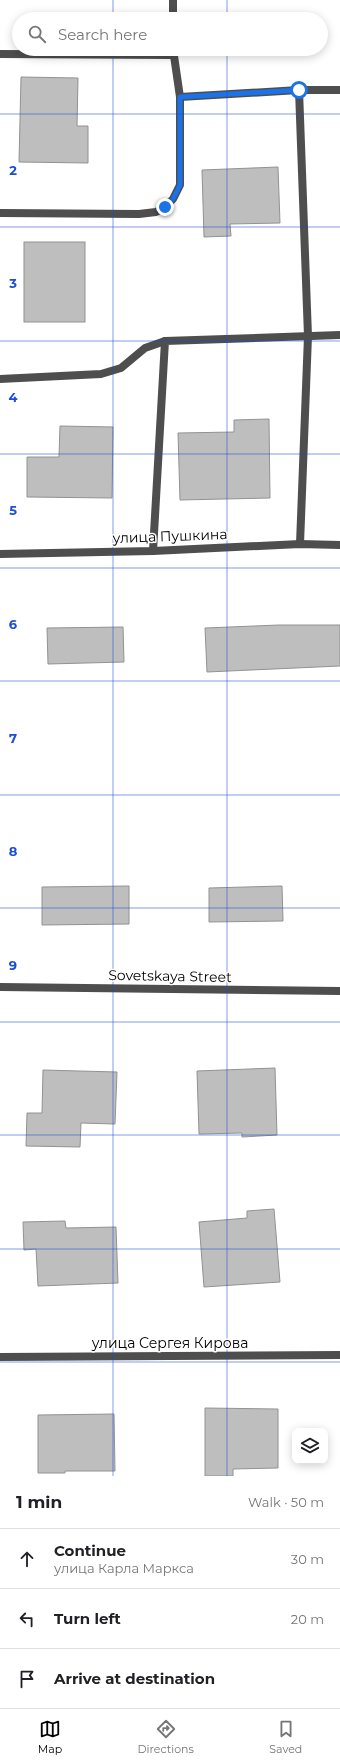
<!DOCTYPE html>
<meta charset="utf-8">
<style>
:root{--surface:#fff;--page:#f2f2f2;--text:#202124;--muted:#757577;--line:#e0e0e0;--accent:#000}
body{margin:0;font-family:Montserrat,sans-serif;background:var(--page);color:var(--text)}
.controls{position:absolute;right:12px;bottom:12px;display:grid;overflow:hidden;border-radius:8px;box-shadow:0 2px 10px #0003}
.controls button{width:36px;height:36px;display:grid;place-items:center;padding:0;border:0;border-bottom:1px solid var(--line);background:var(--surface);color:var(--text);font:20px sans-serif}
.stop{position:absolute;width:12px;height:12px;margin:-9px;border:3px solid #1a73e8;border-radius:50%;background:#fff}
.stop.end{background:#1a73e8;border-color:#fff;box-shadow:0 1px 4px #0008}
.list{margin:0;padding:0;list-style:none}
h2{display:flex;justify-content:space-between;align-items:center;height:52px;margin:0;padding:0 16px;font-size:17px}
h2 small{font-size:13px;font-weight:400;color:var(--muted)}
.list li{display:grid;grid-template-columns:26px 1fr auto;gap:12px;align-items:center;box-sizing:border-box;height:60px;padding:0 16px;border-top:1px solid var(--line)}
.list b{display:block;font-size:15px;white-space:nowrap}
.list p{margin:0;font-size:13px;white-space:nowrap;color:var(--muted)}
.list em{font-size:13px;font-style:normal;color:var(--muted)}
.icon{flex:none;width:22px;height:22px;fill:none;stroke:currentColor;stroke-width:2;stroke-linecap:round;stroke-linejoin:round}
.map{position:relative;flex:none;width:340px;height:1476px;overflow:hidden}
.search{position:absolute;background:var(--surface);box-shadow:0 2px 10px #0003;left:12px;right:12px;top:12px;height:44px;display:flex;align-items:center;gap:10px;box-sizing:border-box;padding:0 14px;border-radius:22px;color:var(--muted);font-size:15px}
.sheet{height:232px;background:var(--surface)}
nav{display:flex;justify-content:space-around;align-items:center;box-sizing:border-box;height:56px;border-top:1px solid var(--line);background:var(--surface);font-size:11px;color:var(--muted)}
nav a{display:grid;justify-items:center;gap:2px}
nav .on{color:var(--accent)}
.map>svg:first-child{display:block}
</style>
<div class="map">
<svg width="340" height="1476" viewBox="0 0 340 1476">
<rect width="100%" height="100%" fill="#fff"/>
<g fill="#bebebe" stroke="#929292">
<polygon points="21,77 78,78 77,126 88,126 88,163 19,162"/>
<polygon points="278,167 280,223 230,224 231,236 204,237 202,170"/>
<rect x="24" y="242" width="61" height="80"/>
<polygon points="269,419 270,498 180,500 178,433 234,432 234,420"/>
<polygon points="60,426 113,427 112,498 27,497 27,457 59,457"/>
<polygon points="279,625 340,625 340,666 207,672 205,628"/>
<polygon points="123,627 124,662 48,664 47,628"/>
<polygon points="129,886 129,924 42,925 42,887"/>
<polygon points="282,886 283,921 209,922 209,888"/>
<polygon points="275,1068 277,1135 242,1137 242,1133 199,1134 197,1071"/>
<polygon points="43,1070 117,1072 115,1124 81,1123 80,1147 26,1146 27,1113 42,1113"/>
<polygon points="274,1209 280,1282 204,1287 199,1222 247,1218 247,1211"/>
<polygon points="65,1221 66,1228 116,1227 118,1283 38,1286 36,1249 24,1250 23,1222"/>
<polygon points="205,1408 278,1409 278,1468 233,1469 233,1476 205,1476"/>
<polygon points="114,1414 115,1471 65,1471 65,1473 38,1473 38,1415"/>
</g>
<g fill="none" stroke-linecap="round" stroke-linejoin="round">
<g stroke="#4e4e4e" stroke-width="8">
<polyline points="173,19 173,0"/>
<polyline points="0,54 173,55"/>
<polyline points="299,90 308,336 300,544"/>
<polyline points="0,213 139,214 156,212 165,207 173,199 180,185 180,97 173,49"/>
<polyline points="0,379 101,374 121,368 145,348 165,341"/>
<polyline points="153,551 165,341 340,335"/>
</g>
<g stroke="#4e4e4e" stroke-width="8">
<polyline points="180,97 299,90 340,90"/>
<polyline points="0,554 153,551 300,544 340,545"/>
<polyline points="0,987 340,991"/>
<polyline points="0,1357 340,1355"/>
</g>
</g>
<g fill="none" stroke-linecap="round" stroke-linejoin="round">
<polyline stroke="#1a73e8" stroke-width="5" points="165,207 173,199 180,185 180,97 299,90"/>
</g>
<path fill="none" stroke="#1d4ed8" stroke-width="1" stroke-opacity="0.55" d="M113 0V19M227 0V19M113 49V1476M227 49V1476M0 114H340M0 227H340M0 341H340M0 454H340M0 568H340M0 681H340M0 795H340M0 908H340M0 1022H340M0 1135H340M0 1249H340M0 1362H340"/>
<g text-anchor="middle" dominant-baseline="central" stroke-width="3" stroke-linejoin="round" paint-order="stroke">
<g font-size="14" fill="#000" stroke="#fff">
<text transform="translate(170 536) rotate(-2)">улица Пушкина</text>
<text transform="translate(170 976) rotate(1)">Sovetskaya Street</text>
<text x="170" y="1343">улица Сергея Кирова</text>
</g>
</g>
<g font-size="13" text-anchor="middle" font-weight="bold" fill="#1d4ed8" stroke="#fff" stroke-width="3" stroke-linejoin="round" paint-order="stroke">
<text x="13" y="175">2</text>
<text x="13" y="288">3</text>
<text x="13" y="402">4</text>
<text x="13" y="515">5</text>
<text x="13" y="629">6</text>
<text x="13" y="743">7</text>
<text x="13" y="856">8</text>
<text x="13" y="970">9</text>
</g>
</svg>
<div class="controls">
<button><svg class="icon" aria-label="layers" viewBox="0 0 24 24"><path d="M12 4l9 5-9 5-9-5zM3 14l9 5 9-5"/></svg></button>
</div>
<div class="stop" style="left:299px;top:90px"></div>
<div class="stop end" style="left:165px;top:207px"></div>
<div class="search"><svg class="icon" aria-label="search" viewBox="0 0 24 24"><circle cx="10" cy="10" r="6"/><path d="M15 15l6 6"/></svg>Search here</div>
</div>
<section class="sheet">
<h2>1 min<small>Walk · 50 m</small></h2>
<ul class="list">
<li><svg class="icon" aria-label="ahead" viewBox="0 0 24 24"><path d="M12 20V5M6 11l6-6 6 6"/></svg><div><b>Continue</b><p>улица Карла Маркса</p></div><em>30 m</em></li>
<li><svg class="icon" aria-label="left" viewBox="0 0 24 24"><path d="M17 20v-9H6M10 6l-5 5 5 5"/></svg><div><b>Turn left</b></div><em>20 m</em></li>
<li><svg class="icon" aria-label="arrive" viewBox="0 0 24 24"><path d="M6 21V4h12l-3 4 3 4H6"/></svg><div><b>Arrive at destination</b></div></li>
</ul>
</section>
<nav>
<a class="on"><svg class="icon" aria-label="map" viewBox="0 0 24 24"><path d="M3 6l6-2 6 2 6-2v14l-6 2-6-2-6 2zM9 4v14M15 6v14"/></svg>Map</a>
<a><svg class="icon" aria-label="directions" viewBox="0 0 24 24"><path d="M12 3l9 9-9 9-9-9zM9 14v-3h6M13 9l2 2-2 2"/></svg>Directions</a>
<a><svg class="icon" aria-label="saved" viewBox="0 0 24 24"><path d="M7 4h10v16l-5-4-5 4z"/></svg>Saved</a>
</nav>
